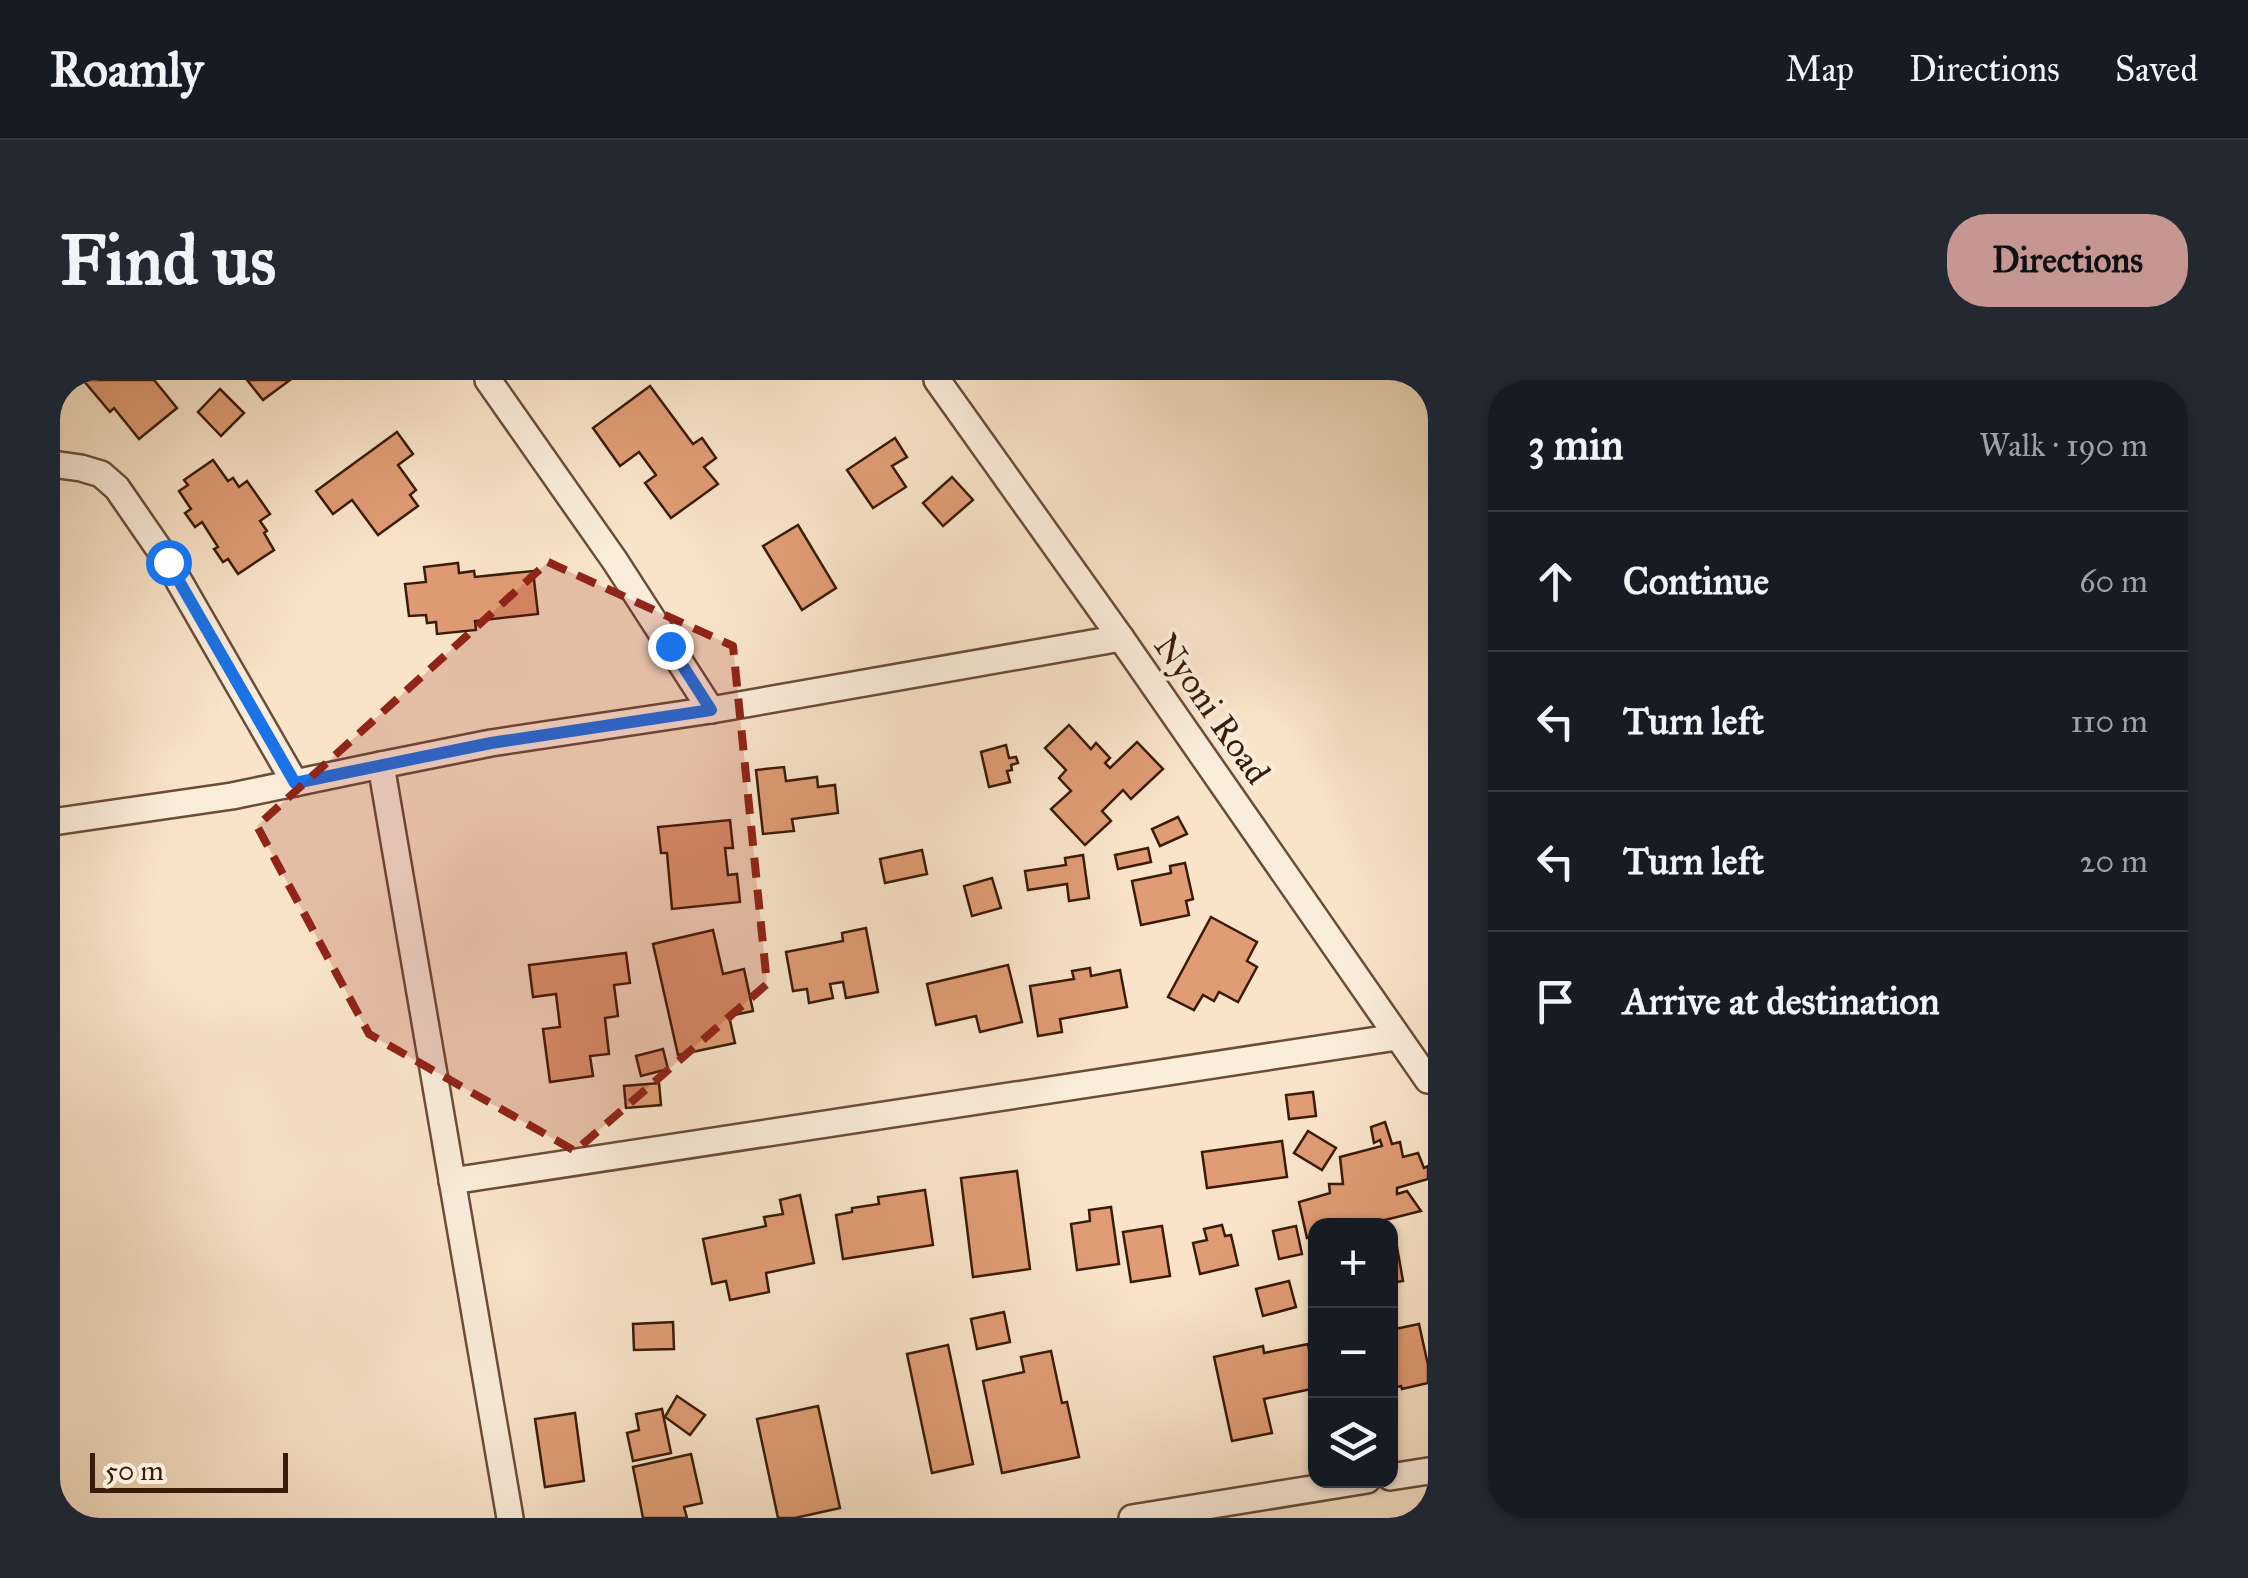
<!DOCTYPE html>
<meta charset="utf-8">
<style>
:root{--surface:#171b24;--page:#242831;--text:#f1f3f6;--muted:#9ea1a6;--line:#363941;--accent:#c59692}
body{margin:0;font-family:"IM FELL Great Primer",serif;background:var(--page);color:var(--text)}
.controls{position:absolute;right:30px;bottom:30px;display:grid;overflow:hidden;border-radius:20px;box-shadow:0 2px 8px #0004}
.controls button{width:90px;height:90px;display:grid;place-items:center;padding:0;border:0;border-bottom:2px solid var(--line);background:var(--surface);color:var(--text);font:50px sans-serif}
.scale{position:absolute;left:30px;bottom:25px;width:198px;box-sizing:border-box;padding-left:10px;border:5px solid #3a1b08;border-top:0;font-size:28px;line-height:35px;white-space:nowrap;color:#3a1b08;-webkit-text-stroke:8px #fbeddc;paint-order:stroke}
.stop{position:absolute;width:30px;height:30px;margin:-22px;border:8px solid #1a73e8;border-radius:50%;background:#fff}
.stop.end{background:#1a73e8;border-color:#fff;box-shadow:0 2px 10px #0008}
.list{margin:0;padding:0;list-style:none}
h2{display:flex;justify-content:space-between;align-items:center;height:130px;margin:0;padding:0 40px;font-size:42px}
h2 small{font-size:32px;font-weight:400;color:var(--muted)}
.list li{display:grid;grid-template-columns:65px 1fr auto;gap:30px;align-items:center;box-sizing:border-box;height:140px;padding:0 40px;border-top:2px solid var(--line)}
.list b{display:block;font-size:38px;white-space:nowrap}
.list em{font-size:32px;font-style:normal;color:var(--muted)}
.icon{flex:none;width:55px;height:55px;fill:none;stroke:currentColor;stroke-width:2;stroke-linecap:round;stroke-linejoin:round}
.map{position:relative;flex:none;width:1368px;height:1138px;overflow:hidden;border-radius:40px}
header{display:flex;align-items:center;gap:60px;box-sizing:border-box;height:140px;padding:0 50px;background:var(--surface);border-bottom:2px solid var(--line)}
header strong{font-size:48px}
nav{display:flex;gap:55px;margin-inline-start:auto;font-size:35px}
.intro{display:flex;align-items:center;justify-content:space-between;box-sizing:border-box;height:240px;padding:0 60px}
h1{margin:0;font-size:70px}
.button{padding:25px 45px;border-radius:40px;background:var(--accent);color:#111;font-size:35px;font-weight:700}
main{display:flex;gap:60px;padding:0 60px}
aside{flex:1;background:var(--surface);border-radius:40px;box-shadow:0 2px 8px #0004}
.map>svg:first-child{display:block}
</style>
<header>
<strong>Roamly</strong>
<nav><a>Map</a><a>Directions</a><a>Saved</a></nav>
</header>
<div class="intro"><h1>Find us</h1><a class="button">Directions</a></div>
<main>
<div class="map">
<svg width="1368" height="1138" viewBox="0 0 1368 1138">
<rect width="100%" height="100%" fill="#f9e4c9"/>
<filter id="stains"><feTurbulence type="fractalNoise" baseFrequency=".002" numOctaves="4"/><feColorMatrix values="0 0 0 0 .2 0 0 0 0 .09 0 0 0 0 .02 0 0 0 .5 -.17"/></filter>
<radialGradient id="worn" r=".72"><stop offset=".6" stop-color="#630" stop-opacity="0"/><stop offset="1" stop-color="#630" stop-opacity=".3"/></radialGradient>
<g fill="#e09c74" stroke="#3a1b08" stroke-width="2.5">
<polygon points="23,0 94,0 117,28 79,59 54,28 50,32"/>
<polygon points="187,0 230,0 203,20"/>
<polygon points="590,6 633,64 642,58 656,78 644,87 658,104 611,138 585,103 596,95 579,72 560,86 533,48"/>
<polygon points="160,9 184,33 161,56 138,32"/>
<polygon points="337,52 353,74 338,85 356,110 350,115 358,126 318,155 292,120 273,134 256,111"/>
<polygon points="835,58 847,77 832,86 846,107 813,128 787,90"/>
<polygon points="153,80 168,101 173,98 179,107 187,101 210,134 200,141 207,151 204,153 214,170 178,194 168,179 163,182 154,169 158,167 142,142 135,147 125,133 131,129 119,111 128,105 124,100"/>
<polygon points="892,97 913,120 883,146 863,123"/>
<polygon points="738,145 776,208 742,230 703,166"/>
<polygon points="398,183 399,193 414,191 415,197 473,191 478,234 415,241 416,250 377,254 376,242 367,243 366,235 349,236 345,204 366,202 364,187"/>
<polygon points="1009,345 1031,369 1036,363 1050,378 1045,383 1050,388 1077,362 1103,389 1071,419 1063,410 1042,431 1051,441 1025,465 991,429 1011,411 999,398 1006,390 985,368"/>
<polygon points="946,365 949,378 956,377 958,383 951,385 952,390 947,391 950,402 929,407 921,372"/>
<polygon points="724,387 726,401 757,397 758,407 775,405 778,433 732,439 734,451 703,454 696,390"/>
<polygon points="1118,437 1127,454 1100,466 1092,449"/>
<polygon points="670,440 673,468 665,468 668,495 677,494 680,522 612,529 607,473 601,473 598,447"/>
<polygon points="1088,468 1091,482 1058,489 1055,475"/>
<polygon points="862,470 867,494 825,503 820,479"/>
<polygon points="1023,475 1029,518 1009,521 1007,504 968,510 965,491 1006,485 1005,478"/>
<polygon points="1125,483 1133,519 1126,521 1129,535 1081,545 1072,501 1111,493 1110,486"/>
<polygon points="932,498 941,528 912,536 904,506"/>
<polygon points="1151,537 1197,562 1187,581 1197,587 1178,622 1159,612 1154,621 1143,615 1134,630 1108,617"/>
<polygon points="806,548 818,612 786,618 783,602 770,604 773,618 749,623 747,609 733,611 726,572 783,561 782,553"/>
<polygon points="653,550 663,594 684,589 693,631 669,636 675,663 618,675 593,564"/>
<polygon points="566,573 570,603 554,605 558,636 545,638 549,674 530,676 533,696 490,702 483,649 500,647 496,614 473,617 469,585"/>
<polygon points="948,585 962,642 920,652 916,636 876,645 867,604"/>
<polygon points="1030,588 1031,596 1060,590 1067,627 1000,639 1002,652 978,656 970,606 1014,599 1012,591"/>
<polygon points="603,669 608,689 581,696 576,676"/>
<polygon points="599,703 601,725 566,728 564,706"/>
<polygon points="1253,712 1256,736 1229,739 1226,715"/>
<polygon points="1325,742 1332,764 1340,762 1343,777 1358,773 1364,788 1368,786 1368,799 1337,808 1337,814 1347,811 1361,831 1301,846 1256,846 1256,856 1247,858 1239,822 1270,813 1269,804 1283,804 1280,777 1322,766 1320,760 1314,763 1311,747"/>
<polygon points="1248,751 1276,768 1262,790 1234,773"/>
<polygon points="1222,761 1227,797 1147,808 1142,772"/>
<polygon points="957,791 970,889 913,897 901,798"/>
<polygon points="865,810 873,865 783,879 776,835 792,832 792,828 819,824 818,817"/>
<polygon points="740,815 754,883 706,893 709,912 670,920 666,901 652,904 643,859 706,846 704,837 723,834 720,820"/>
<polygon points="1051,827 1059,884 1017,890 1011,844 1030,841 1029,830"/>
<polygon points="1162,845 1165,856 1171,855 1178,885 1140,894 1133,863 1147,860 1144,849"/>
<polygon points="1102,846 1110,896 1071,902 1063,852"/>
<polygon points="1236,846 1242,874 1219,879 1213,851"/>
<polygon points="1337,867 1343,901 1330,903 1330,868"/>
<polygon points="1229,901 1236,927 1203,936 1196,909"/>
<polygon points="944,932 950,962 917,969 911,939"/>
<polygon points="613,942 614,969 574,970 573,944"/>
<polygon points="1359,944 1368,985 1368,1003 1342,1009 1341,1006 1330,1009 1330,950"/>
<polygon points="1248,964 1256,1008 1204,1019 1212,1053 1172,1061 1154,977 1203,966 1204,973"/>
<polygon points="888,965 913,1084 872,1093 847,974"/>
<polygon points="991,971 1002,1023 1007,1022 1019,1077 942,1093 923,1001 964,992 961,977"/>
<polygon points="617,1016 645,1035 630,1055 605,1037"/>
<polygon points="758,1026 780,1128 735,1138 718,1138 697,1039"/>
<polygon points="602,1029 611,1073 573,1081 567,1053 579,1050 576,1034"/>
<polygon points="515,1033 524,1101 485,1107 475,1039"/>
<polygon points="631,1074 642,1123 624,1127 627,1138 583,1138 573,1087"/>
</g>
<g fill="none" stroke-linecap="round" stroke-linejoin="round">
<g stroke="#6a4d38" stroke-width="30">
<g id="street">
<polyline points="877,0 1061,258 1368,700"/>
<polyline points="0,85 21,88 41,94 57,108 108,182 235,403"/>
<polyline points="651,330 1061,258"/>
<polyline points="321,385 431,363 651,330 555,181 428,0"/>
<polyline points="0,441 172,416 321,385 450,1138"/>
<polyline points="392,801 1337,657"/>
<polyline points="1330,1097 1368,1091"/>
<polyline points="1072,1138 1307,1100"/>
</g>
</g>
<use href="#street" stroke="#fbeddc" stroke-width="25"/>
</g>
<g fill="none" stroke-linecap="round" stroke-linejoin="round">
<polyline stroke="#1a73e8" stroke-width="12" points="108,182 235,403 431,363 651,330 610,266"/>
</g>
<path fill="#8f2418" fill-opacity="0.2" stroke="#8f2418" stroke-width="8" stroke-dasharray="20 12" stroke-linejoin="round" d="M488 182 673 266 707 604 515 771 309 654 197 446Z"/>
<g text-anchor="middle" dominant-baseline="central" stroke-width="8" stroke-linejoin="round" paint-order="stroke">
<g font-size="35" fill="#3a1b08" stroke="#fbeddc">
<text transform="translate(1152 329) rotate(55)">Nyoni Road</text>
</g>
</g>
<rect width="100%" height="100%" filter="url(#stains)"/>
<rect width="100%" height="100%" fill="url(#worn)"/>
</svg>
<div class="controls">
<button>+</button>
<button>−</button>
<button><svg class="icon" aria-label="layers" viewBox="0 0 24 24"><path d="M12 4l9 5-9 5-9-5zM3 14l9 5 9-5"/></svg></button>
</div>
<div class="scale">50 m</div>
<div class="stop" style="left:108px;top:182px"></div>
<div class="stop end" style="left:610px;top:266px"></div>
</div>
<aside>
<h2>3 min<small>Walk · 190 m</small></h2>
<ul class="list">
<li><svg class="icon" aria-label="ahead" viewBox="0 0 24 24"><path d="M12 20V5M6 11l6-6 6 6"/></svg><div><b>Continue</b></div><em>60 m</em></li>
<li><svg class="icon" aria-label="left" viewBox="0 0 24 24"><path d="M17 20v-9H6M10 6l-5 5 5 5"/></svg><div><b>Turn left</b></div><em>110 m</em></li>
<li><svg class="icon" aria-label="left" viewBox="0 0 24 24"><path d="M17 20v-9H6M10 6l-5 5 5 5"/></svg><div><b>Turn left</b></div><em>20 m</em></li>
<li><svg class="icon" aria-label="arrive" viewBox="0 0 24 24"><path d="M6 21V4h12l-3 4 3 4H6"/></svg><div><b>Arrive at destination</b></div></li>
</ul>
</aside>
</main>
